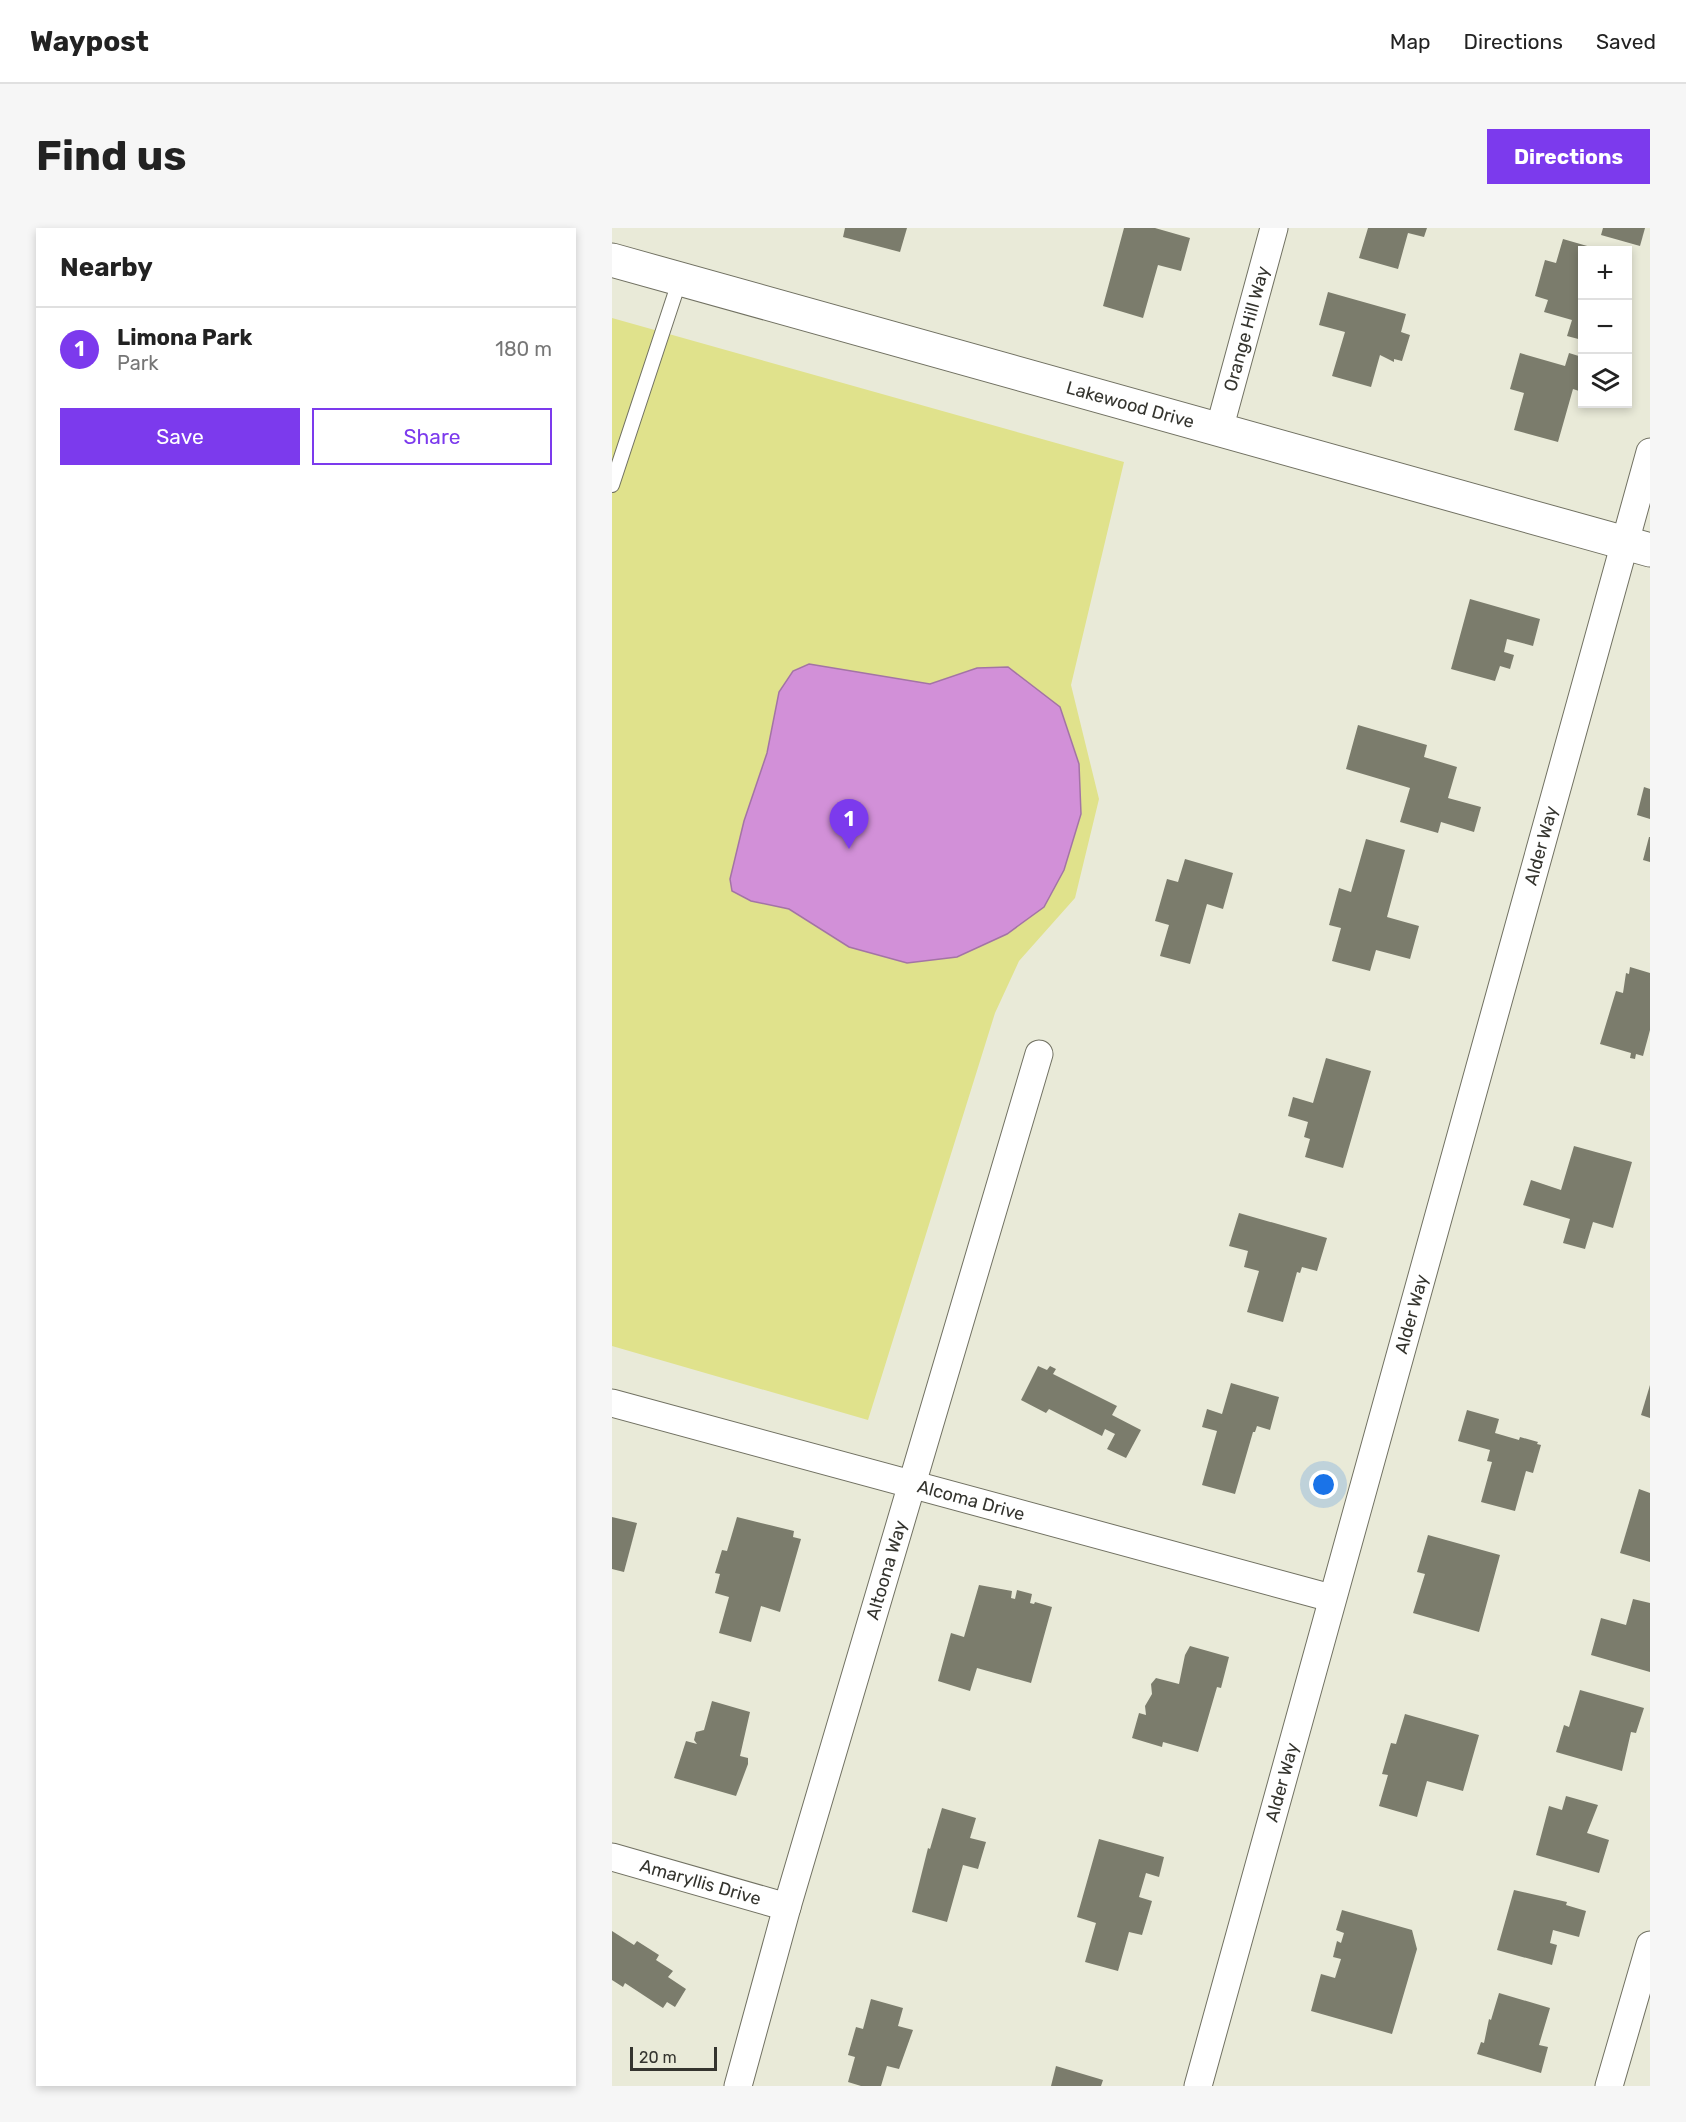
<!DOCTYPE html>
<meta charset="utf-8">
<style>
:root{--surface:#fff;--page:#f6f6f6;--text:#222;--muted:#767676;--line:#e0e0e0;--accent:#7c3aed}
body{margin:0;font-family:Rubik,sans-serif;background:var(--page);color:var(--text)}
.controls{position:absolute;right:18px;top:18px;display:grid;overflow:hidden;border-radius:0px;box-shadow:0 3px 9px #0003}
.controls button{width:54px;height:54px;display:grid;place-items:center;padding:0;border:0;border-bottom:2px solid var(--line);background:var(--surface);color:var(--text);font:30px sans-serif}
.scale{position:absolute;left:18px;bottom:15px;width:87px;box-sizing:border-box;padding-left:6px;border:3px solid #34342e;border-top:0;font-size:16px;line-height:21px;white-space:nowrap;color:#34342e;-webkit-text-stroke:4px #e9ead8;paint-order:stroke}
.you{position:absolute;left:712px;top:1257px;width:21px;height:21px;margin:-15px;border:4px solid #fff;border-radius:50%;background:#1a73e8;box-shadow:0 0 0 9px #1a73e833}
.badge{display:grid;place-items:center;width:39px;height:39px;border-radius:50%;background:var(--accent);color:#fff;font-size:20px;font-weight:700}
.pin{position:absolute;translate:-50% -50px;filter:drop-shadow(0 2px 3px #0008)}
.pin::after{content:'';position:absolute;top:32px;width:21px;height:18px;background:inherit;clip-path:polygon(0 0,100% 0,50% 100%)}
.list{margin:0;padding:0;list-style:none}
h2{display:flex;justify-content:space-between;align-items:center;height:78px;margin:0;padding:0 24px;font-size:26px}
h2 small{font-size:20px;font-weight:400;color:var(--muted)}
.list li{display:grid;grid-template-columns:39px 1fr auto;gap:18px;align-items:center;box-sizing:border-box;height:84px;padding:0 24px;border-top:2px solid var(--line)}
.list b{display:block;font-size:22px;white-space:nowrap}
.list p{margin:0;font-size:20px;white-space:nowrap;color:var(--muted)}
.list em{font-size:20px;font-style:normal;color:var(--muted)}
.actions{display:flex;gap:12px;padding:18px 24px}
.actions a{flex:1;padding:14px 0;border:2px solid var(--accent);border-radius:0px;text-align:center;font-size:21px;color:var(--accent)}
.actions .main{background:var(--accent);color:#fff}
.icon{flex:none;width:33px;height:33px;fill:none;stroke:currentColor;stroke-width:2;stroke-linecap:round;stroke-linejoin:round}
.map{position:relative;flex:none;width:1038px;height:1858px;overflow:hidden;border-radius:0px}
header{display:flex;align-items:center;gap:36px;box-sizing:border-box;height:84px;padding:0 30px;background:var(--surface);border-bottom:2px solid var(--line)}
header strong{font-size:28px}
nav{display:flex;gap:33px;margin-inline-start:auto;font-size:21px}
.intro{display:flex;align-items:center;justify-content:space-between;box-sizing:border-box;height:144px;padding:0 36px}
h1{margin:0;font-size:42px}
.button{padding:15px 27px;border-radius:0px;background:var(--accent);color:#fff;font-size:21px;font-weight:700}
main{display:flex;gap:36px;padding:0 36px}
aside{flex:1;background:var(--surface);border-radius:0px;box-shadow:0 3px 9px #0003}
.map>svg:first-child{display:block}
</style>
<header>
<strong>Waypost</strong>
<nav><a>Map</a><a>Directions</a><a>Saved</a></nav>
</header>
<div class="intro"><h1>Find us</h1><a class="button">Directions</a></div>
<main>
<aside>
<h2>Nearby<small></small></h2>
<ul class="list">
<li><span class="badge">1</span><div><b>Limona Park</b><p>Park</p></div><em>180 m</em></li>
</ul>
<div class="actions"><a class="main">Save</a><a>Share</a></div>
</aside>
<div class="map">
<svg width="1038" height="1858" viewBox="0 0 1038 1858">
<rect width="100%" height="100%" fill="#e9ead8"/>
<polygon fill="#e0e28c" points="0,90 512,234 459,457 487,571 463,670 407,733 383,785 256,1192 0,1118"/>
<polygon fill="#d290d8" stroke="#a374a5" stroke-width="1.5" points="197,436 318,456 365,440 396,439 448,479 467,536 469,586 452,642 432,679 395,706 345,729 295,735 237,719 177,681 139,673 120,663 118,651 132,593 155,525 167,464 181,443"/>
<g fill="#7b7c6c">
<polygon points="233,0 295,0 288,24 231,9"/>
<polygon points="512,0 543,0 578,10 569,43 546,37 531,90 491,78"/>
<polygon points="756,0 815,0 812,9 796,5 786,41 747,30"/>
<polygon points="991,0 1033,0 1028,18 989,7"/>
<polygon points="951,11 989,22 970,22 970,112 955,108 960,92 932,84 936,72 923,68 933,32 944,35"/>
<polygon points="716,64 794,86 789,104 798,107 790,133 782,131 782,134 768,127 759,159 720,148 733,104 707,97"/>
<polygon points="908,125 953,138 957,125 970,129 970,164 961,161 946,214 902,202 912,165 898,161"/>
<polygon points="858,371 928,391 921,418 895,411 892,424 902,427 898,441 888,438 883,453 839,441"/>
<polygon points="746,497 815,517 812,529 845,539 836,570 869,579 862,604 829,594 826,605 788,594 798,560 734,541"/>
<polygon points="1032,559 1038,561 1038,591 1025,587"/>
<polygon points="1037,609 1038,609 1038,634 1031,632"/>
<polygon points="754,611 793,622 775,689 807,698 798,731 764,722 758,743 720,733 729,700 717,697 727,660 739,664"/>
<polygon points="573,631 621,645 611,681 595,676 578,736 548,728 557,697 543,693 555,651 566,654"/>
<polygon points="1018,739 1038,745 1038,802 1031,828 1024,826 1023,831 1018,830 1019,825 988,816 1004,763 1011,765 1014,745 1017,746"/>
<polygon points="714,830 759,843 731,940 693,929 698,911 692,909 696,894 676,888 681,869 701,875"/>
<polygon points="962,918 1020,934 1001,1000 981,994 973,1021 951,1015 958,991 911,977 919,952 949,962"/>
<polygon points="627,985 715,1010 705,1043 690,1039 688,1045 685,1044 671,1094 635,1084 647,1043 632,1039 636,1023 617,1018"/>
<polygon points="426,1138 435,1142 438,1138 444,1141 441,1146 505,1178 500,1187 529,1202 514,1230 495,1221 503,1206 493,1201 490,1208 437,1181 434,1185 409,1172"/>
<polygon points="619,1155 667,1169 658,1202 645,1198 643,1204 641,1204 623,1266 590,1257 605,1203 590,1199 595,1181 610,1186"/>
<polygon points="1038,1157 1038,1190 1029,1187"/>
<polygon points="855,1182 887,1191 883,1205 907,1212 908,1209 926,1214 925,1216 929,1217 921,1245 914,1243 903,1283 869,1274 880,1234 875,1233 878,1222 846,1213"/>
<polygon points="1027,1261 1038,1265 1038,1334 1008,1325"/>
<polygon points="0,1289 25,1295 12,1344 0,1341"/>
<polygon points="125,1289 182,1303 181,1309 189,1311 168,1384 149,1378 139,1414 107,1405 117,1369 103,1365 108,1346 103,1345 110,1322 115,1323"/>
<polygon points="816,1307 888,1327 867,1404 801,1385 813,1346 805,1344"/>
<polygon points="367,1357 400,1363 399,1370 403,1371 405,1362 420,1366 418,1375 422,1376 423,1374 440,1379 419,1455 365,1440 358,1463 326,1453 339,1405 352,1409"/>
<polygon points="1021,1371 1038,1375 1038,1444 979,1427 989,1390 1014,1397"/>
<polygon points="578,1418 617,1429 609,1460 605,1459 586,1524 551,1514 550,1519 520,1510 527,1485 534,1487 533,1478 540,1466 539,1456 544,1450 567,1456 573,1427"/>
<polygon points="968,1462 1032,1480 1024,1505 1019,1504 1010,1543 944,1524 952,1497 957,1499"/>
<polygon points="100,1473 138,1484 128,1528 136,1530 136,1536 124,1568 62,1550 74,1513 85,1516 82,1512 84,1504 92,1502"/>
<polygon points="793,1486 867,1507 851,1563 815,1553 805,1589 767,1578 776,1547 770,1546 779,1515 784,1516"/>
<polygon points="954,1568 986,1577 975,1605 997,1612 987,1645 924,1627 937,1578 950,1582"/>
<polygon points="330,1580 364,1590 358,1610 374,1614 366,1641 351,1637 335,1694 300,1684 316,1620 318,1621"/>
<polygon points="487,1611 552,1629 547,1649 534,1645 527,1669 540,1673 530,1707 517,1704 506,1743 473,1734 484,1695 465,1689"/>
<polygon points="902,1662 955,1674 954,1677 974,1683 967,1709 941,1702 938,1715 945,1717 940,1737 885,1722"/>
<polygon points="730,1682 800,1702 805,1721 780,1806 699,1783 709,1746 723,1750 729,1731 721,1729 725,1713 729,1715 732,1705 724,1702"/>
<polygon points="0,1703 22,1717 25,1713 47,1727 44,1732 61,1743 56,1749 74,1761 63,1779 55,1774 51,1780 13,1755 11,1759 0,1752"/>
<polygon points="887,1765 938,1780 927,1817 936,1819 929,1845 865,1826 869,1814 872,1815 877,1791 879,1792"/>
<polygon points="259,1771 291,1780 286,1798 301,1802 287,1841 275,1838 269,1858 249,1858 236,1854 243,1829 236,1827 244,1799 251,1801"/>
<polygon points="444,1838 491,1852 489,1858 439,1858"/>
</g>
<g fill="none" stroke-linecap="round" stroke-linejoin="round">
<g stroke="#717162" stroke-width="16">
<polyline id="lane" points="0,257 68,51"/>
</g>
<g stroke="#717162" stroke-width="29">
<g id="street">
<path id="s1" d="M607 202 662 0"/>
<path id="s2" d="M0 1175 719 1370"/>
<path id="s3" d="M0 1629 175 1679"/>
<path id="s4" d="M126 1858 175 1679 427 826"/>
<path id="s5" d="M586 1858 1038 224"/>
<polyline points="997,1858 1038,1717"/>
</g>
</g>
<g stroke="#717162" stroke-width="35">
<g id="secondary">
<path id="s6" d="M0 32 1038 322"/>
</g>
</g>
<use href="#lane" stroke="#fff" stroke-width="14"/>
<use href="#street" stroke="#fff" stroke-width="27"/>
<use href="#secondary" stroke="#fff" stroke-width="33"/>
</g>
<g text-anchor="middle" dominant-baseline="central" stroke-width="6" stroke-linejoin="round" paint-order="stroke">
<g font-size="18" fill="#34342e" stroke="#e9ead8">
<text stroke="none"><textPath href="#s1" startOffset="105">Orange Hill Way</textPath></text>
<text stroke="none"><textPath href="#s6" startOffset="538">Lakewood Drive</textPath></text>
<text stroke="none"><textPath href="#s5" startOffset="1287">Alder Way</textPath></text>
<text stroke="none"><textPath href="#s5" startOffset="801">Alder Way</textPath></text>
<text stroke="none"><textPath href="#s2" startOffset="372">Alcoma Drive</textPath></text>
<text stroke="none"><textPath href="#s4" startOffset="537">Altoona Way</textPath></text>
<text stroke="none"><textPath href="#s5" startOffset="315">Alder Way</textPath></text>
<text stroke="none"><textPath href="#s3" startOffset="92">Amaryllis Drive</textPath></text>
</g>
</g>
</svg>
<div class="controls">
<button>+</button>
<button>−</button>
<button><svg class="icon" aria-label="layers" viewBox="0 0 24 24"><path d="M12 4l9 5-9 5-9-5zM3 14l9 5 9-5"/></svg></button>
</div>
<div class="scale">20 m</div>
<div class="you"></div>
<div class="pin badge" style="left:237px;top:621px">1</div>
</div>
</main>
